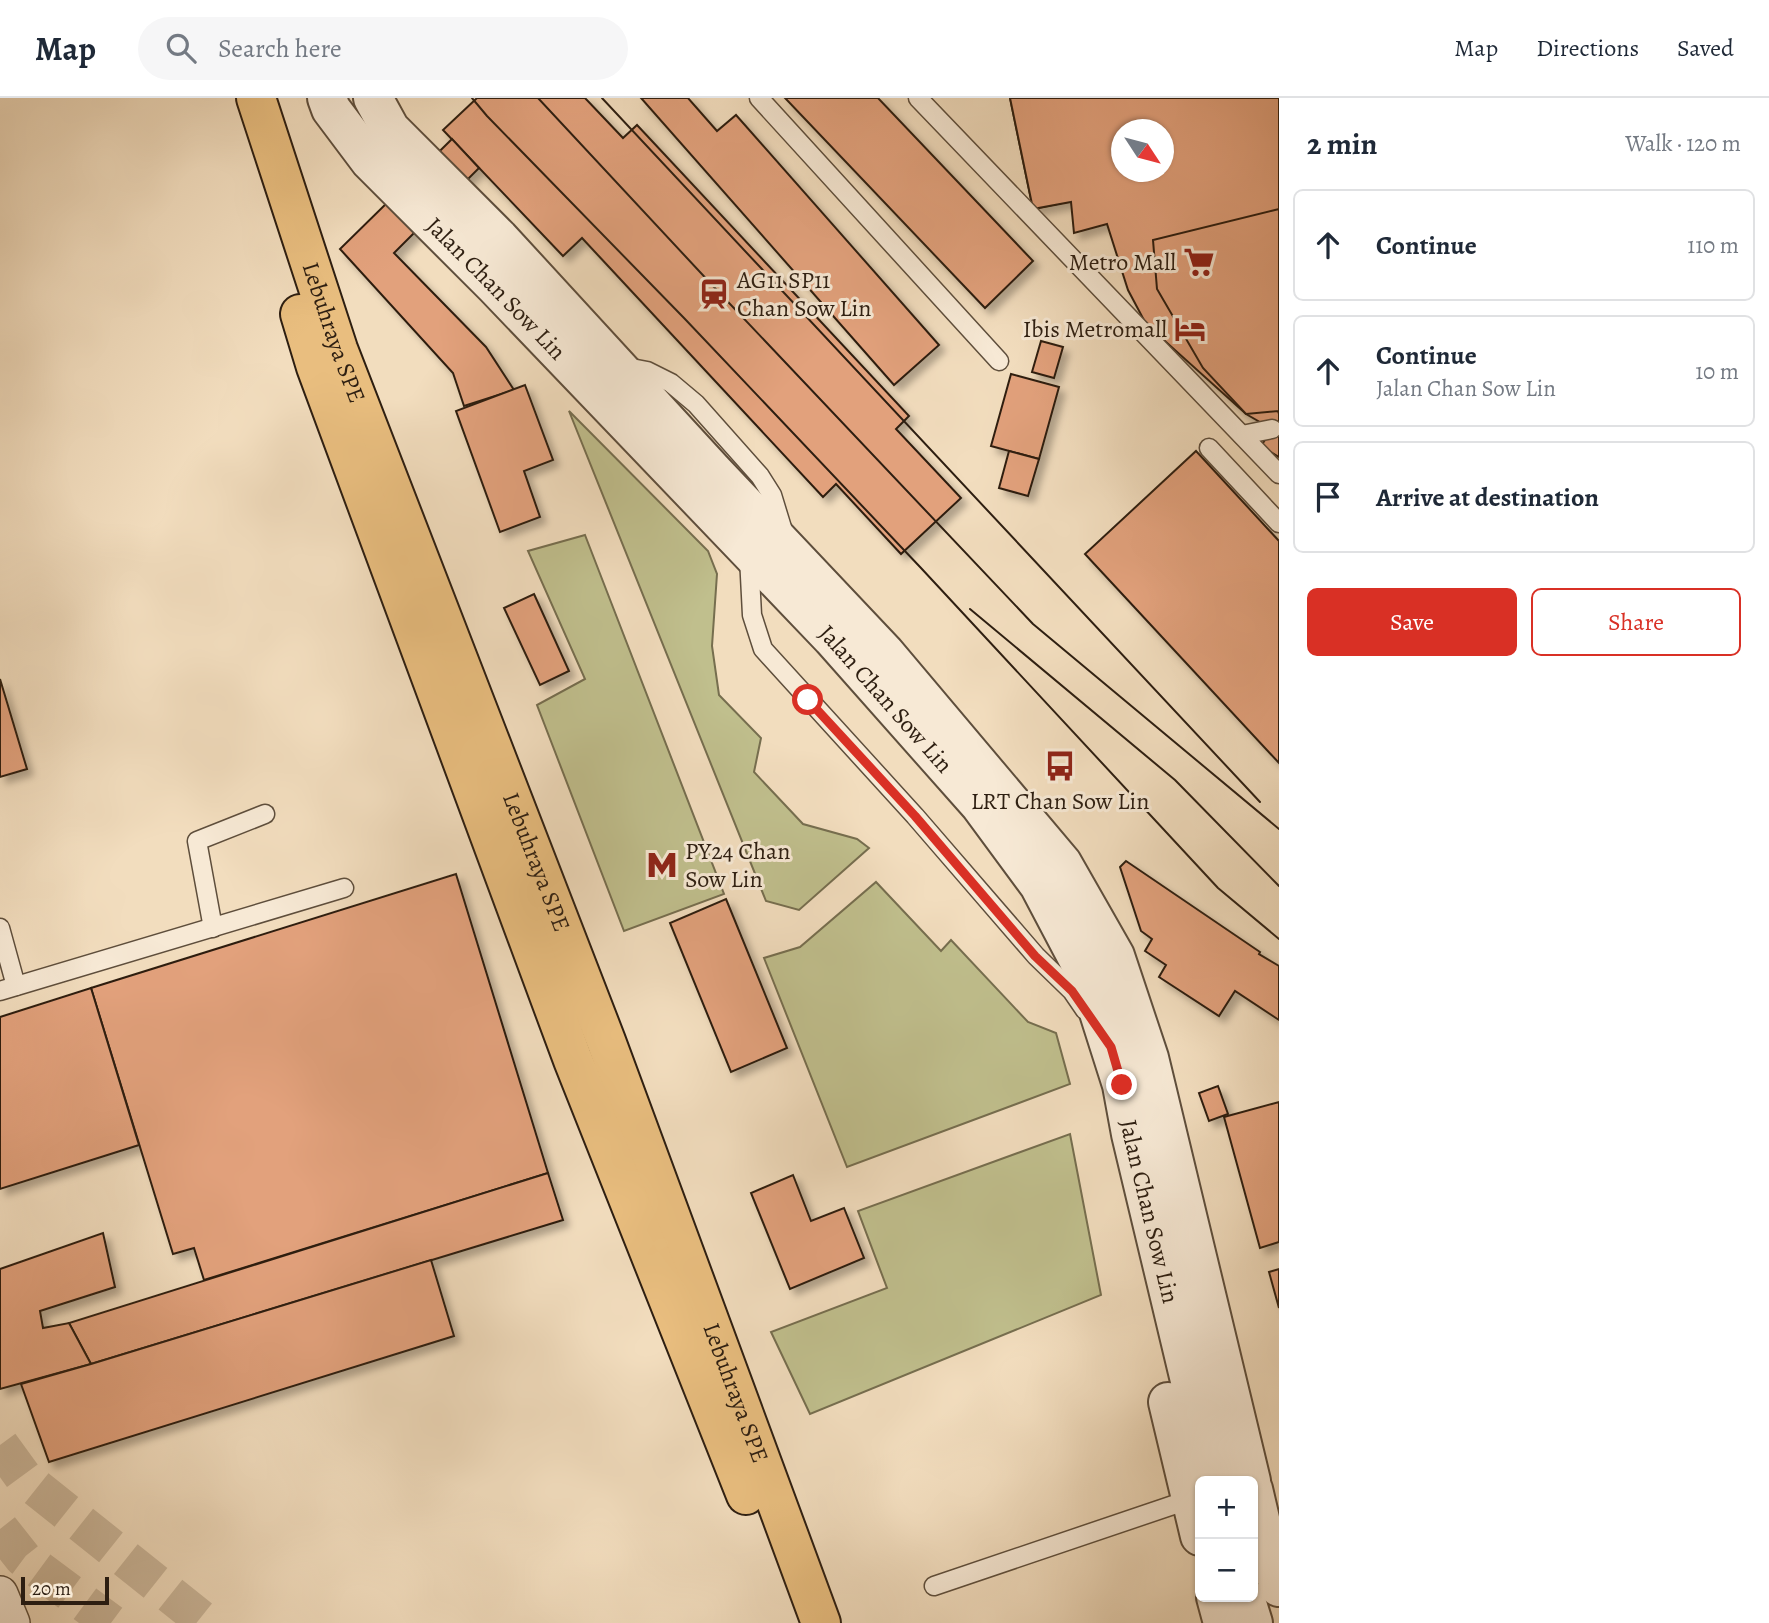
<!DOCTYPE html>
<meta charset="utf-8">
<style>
:root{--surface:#fff;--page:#f6f6f7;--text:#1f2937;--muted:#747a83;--line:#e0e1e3;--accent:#d93025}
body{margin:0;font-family:Alegreya,serif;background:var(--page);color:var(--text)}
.controls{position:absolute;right:21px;bottom:21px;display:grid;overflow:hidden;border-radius:10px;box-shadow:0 2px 5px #0004}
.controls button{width:63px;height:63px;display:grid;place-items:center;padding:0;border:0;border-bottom:2px solid var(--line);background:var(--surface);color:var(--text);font:35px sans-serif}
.compass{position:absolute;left:1111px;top:21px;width:63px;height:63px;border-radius:50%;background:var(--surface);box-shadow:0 2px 5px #0004;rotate:126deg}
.scale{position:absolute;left:21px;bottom:18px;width:88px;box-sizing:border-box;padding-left:7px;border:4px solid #2d1e11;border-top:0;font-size:19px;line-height:24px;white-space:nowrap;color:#2d1e11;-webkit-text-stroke:5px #f7e9d5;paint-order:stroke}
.stop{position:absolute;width:21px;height:21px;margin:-16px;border:5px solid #d93025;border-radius:50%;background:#fff}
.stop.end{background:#d93025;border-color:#fff;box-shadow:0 2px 7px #0008}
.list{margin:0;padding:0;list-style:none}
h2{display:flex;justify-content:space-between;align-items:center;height:91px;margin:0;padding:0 28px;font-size:30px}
h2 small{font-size:23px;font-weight:400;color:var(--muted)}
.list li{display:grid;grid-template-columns:46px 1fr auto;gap:21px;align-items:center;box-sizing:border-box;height:112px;margin:0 14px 14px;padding:0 14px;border:2px solid var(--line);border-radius:10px}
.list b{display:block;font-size:26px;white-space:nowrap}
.list p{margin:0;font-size:23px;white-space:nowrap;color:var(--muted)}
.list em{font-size:23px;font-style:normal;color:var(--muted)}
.actions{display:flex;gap:14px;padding:21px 28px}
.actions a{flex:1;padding:16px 0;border:2px solid var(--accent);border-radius:10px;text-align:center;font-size:24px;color:var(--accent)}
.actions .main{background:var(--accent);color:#fff}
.icon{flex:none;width:38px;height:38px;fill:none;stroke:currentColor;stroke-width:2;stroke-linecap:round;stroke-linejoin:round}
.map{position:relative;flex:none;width:1279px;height:1525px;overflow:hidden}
header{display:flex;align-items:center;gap:42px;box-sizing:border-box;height:98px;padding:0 35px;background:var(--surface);border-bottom:2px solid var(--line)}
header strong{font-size:33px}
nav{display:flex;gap:38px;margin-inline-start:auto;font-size:24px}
.search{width:490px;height:63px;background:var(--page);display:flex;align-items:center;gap:18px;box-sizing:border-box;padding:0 24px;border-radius:38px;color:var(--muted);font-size:26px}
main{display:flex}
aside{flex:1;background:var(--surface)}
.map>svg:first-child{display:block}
</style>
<header>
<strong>Map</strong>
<div class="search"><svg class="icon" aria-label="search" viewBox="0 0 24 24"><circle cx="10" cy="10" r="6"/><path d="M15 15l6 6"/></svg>Search here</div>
<nav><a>Map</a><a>Directions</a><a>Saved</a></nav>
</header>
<main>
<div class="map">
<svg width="1279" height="1525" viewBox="0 0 1279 1525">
<defs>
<filter id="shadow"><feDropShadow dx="6" dy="6" stdDeviation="3.5" flood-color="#0004"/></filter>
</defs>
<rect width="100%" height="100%" fill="#f2ddbe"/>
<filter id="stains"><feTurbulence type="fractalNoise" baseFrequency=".00286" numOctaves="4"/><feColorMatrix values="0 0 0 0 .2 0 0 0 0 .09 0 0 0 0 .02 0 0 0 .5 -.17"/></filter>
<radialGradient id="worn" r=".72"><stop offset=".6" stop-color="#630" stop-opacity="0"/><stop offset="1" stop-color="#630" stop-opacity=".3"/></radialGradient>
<g fill="#c0bf8d" stroke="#766e4f" stroke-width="2">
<polygon points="569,313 708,453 717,476 712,548 719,597 761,640 754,674 803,726 857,741 869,750 799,812 766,803"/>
<polygon points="585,437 724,796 624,833 537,607 585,581 528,453"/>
<polygon points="876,784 941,853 951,842 1028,924 1056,935 1070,986 847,1069 764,860 800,849"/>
<polygon points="1070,1036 1101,1197 810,1316 771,1234 887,1190 858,1113"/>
</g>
<g fill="#e2a17c" stroke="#2d1e11" stroke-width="2" fill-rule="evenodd" filter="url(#shadow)">
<polygon points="477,0 585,0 623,40 637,27 909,318 896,331 961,400 901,456 836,386 823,399 582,140 563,158 443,32"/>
<polygon points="641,0 688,0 717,33 736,17 939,247 894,287"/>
<polygon points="785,0 878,0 1033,163 985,210"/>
<path d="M1010 0H1279V60L1033 111ZM1122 32H1164V74H1122Z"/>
<path d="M1010 0H1279V359L1261 348 1272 331 1246 316 1146 226 1128 192 1107 126 1074 135 1071 104 1033 111ZM1122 32H1164V74H1122Z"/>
<polygon points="452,41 479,70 394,155 486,249 514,292 464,308 453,275 340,151"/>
<polygon points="1279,111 1279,316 1278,313 1246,316 1203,270 1157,191 1153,142"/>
<polygon points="1041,243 1063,249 1054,280 1032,274"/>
<polygon points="1011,276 1059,289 1039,361 991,348"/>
<polygon points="525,287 553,362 524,373 540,419 500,434 456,313"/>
<polygon points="1009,353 1039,361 1028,398 999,390"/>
<polygon points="1196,353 1279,443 1279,665 1085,456"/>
<polygon points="534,496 569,573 540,587 504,510"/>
<polygon points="0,581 27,671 0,679"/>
<polygon points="1126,763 1260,854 1259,856 1279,868 1279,922 1235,893 1219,918 1159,879 1166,867 1145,853 1152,841 1141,833 1120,769"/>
<polygon points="456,776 548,1075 204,1182 194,1150 173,1156 91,890"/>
<polygon points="726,801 787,950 731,974 670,825"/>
<polygon points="91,890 139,1047 0,1091 0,919"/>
<polygon points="1218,988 1228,1016 1209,1023 1199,995"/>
<polygon points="1279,1004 1279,1144 1260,1150 1224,1019"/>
<polygon points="548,1075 563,1122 91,1266 69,1225"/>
<polygon points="793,1077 811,1123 844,1110 864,1160 790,1191 751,1095"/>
<polygon points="103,1135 115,1189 40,1213 43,1230 69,1225 91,1266 0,1291 0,1171"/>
<polygon points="431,1162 454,1238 49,1364 21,1286 91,1266"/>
<polygon points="1279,1171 1279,1210 1269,1174"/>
</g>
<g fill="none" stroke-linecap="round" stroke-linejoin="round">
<g stroke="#cbb79b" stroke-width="38" stroke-dasharray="38 19" stroke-linecap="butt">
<polyline points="0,1347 24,1380 206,1525"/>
<polyline points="0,1431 23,1460 111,1525"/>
</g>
<g stroke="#5e4e3c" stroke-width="21">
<g id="service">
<polyline points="759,0 999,263"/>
<polyline points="918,0 1279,376"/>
<polyline points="626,269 647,273 671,285 696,306 760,378 772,397 783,433"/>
<polyline points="1242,337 1272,331"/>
<polyline points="1209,350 1279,425"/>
<polyline points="749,459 752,517 763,551 915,718 1036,858 1072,893 1085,912"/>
<polyline points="0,830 16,888"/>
<polyline points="213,830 197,743 265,716"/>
<polyline points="0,893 344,790"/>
<polyline points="934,1488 1191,1401"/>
</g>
</g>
<g stroke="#5e4e3c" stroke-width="38">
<polyline id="minor" points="0,1496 12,1525"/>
</g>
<g stroke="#5e4e3c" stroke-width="42">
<g id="tertiary">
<path id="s1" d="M327 0 331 11 370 63 495 188 832 540 980 707 1039 787 1088 880 1122 987 1131 1036 1214 1383"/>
<polyline points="373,0 390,31 499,140 713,373 885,555 1062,765 1115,858 1149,960 1251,1383"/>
<polyline points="1168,1304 1200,1438"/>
<polyline points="1253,1391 1264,1438 1279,1489"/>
<polyline points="1216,1499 1223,1525"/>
<polyline points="1245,1499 1253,1525"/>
</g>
</g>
<g stroke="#2d1e11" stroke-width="42">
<g id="motorway">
<path id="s2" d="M256 0 338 251 606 943 821 1525"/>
<polyline points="300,216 316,269 573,962 746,1397"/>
</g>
</g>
<use href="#service" stroke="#f7e9d5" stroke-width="18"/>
<use href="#minor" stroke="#f7e9d5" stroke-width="35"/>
<use href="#tertiary" stroke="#f7e9d5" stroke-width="38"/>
<use href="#motorway" stroke="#e9be7f" stroke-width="38"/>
<g stroke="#2d1e11" stroke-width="2">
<polyline points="472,0 487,18 684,220 921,470 1218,790 1279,841"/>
<polyline points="538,0 713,188 1033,526 1279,731"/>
<polyline points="602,0 1260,704"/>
<polyline points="970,511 1175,682 1279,788"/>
</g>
</g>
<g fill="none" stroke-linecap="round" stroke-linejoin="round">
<polyline stroke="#d93025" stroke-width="9" points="808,602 915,718 1035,858 1072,893 1111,949 1122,987"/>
</g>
<defs>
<g id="supermarket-bare" transform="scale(2.415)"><path d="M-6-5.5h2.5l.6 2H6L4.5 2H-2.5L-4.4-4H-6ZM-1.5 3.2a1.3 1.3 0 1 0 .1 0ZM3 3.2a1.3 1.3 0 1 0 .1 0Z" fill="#8f2418" stroke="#f7e9d5" stroke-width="2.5" paint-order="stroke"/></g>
<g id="station-bare" transform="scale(2.415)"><path d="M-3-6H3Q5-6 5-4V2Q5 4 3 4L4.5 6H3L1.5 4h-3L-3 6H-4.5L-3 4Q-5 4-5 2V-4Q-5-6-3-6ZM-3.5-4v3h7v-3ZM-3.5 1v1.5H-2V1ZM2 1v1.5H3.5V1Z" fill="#8f2418" stroke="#f7e9d5" stroke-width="2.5" paint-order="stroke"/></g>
<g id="hotel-bare" transform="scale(2.415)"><path d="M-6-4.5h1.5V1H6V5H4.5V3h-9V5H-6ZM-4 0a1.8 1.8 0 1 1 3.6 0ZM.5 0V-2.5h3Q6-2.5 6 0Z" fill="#8f2418" stroke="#f7e9d5" stroke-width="2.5" paint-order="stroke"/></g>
<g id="bus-bare" transform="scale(2.415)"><path d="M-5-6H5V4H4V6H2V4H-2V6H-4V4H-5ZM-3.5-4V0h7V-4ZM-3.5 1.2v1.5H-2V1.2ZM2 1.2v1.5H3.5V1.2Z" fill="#8f2418" stroke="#f7e9d5" stroke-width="2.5" paint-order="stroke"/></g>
<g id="metro-bare" transform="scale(2.415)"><path d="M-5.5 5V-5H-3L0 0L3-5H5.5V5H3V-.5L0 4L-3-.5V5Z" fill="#8f2418" stroke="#f7e9d5" stroke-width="2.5" paint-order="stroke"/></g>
</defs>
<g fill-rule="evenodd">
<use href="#supermarket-bare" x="1199" y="164"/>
<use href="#station-bare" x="714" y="196"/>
<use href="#hotel-bare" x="1190" y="231"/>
<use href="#bus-bare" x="1060" y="668"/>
<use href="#metro-bare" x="662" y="767"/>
</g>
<g text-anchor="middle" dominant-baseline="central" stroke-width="6" stroke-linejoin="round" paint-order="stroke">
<g font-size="24" fill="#2d1e11" stroke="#f7e9d5" text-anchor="end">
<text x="1176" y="164">Metro Mall</text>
<text x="737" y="182" text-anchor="start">AG11 SP11<tspan x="737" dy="28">Chan Sow Lin</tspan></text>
<text x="1167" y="231">Ibis Metromall</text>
<text x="1060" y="703" text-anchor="middle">LRT Chan Sow Lin</text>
<text x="685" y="753" text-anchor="start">PY24 Chan<tspan x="685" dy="28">Sow Lin</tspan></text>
</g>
<g font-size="24" fill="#2d1e11" stroke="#f7e9d5">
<text stroke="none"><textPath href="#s1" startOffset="256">Jalan Chan Sow Lin</textPath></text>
<text stroke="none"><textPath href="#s2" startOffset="247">Lebuhraya SPE</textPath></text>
<text stroke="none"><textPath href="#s1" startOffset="822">Jalan Chan Sow Lin</textPath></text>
<text stroke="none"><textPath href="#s2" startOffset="814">Lebuhraya SPE</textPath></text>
<text stroke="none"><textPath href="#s1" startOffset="1410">Jalan Chan Sow Lin</textPath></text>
<text stroke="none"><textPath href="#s2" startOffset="1381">Lebuhraya SPE</textPath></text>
</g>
</g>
<rect width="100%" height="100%" filter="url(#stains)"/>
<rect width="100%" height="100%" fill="url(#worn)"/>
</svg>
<div class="controls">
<button>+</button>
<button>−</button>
</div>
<svg class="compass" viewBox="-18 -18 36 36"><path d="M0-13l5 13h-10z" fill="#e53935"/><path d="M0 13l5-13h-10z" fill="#747a83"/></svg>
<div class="scale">20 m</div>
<div class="stop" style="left:808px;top:602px"></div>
<div class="stop end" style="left:1122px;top:987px"></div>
</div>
<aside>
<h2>2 min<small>Walk · 120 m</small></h2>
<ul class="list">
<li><svg class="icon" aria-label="ahead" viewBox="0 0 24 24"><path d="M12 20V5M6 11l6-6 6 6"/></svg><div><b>Continue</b></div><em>110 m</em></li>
<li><svg class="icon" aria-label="ahead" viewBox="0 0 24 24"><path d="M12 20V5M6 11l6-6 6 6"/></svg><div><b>Continue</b><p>Jalan Chan Sow Lin</p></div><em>10 m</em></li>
<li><svg class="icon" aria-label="arrive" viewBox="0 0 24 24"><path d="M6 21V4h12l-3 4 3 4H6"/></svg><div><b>Arrive at destination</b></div></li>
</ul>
<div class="actions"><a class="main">Save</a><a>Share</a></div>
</aside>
</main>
